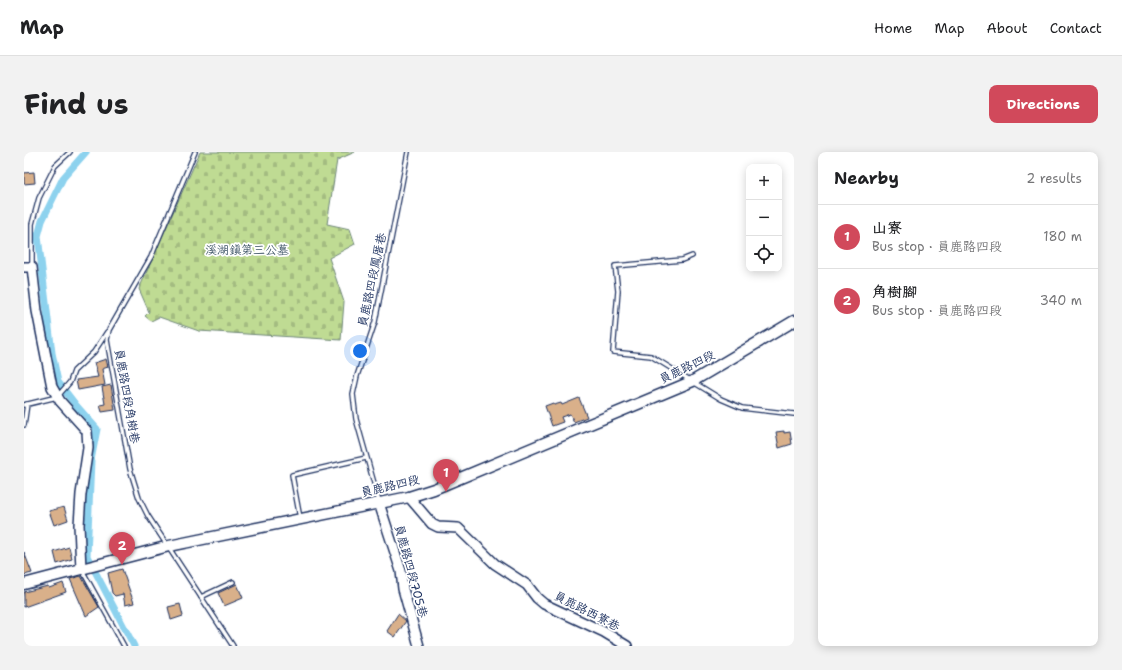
<!DOCTYPE html>
<meta charset="utf-8">
<style>
:root{--surface:#fff;--page:#f2f2f2;--text:#202124;--muted:#757577;--line:#e0e0e0;--accent:#d1495b}
body{margin:0;font-family:"Shantell Sans","LXGW WenKai TC",sans-serif;background:var(--page);color:var(--text)}
.controls{position:absolute;right:12px;top:12px;display:grid;overflow:hidden;border-radius:8px;box-shadow:0 2px 10px #0003}
.controls button{width:36px;height:36px;display:grid;place-items:center;padding:0;border:0;border-bottom:1px solid var(--line);background:var(--surface);color:var(--text);font:20px sans-serif}
.you{position:absolute;left:336px;top:199px;width:14px;height:14px;margin:-10px;border:3px solid #fff;border-radius:50%;background:#1a73e8;box-shadow:0 0 0 6px #1a73e833}
.badge{display:grid;place-items:center;width:26px;height:26px;border-radius:50%;background:var(--accent);color:#fff;font-size:13px;font-weight:700}
.pin{position:absolute;translate:-50% -33px;filter:drop-shadow(0 1px 2px #0008)}
.pin::after{content:'';position:absolute;top:21px;width:14px;height:12px;background:inherit;clip-path:polygon(0 0,100% 0,50% 100%)}
.list{margin:0;padding:0;list-style:none}
h2{display:flex;justify-content:space-between;align-items:center;height:52px;margin:0;padding:0 16px;font-size:17px}
h2 small{font-size:13px;font-weight:400;color:var(--muted)}
.list li{display:grid;grid-template-columns:26px 1fr auto;gap:12px;align-items:center;box-sizing:border-box;height:64px;padding:0 16px;border-top:1px solid var(--line)}
.list b{display:block;font-size:15px;white-space:nowrap}
.list p{margin:0;font-size:13px;white-space:nowrap;color:var(--muted)}
.list em{font-size:13px;font-style:normal;color:var(--muted)}
.icon{flex:none;width:22px;height:22px;fill:none;stroke:currentColor;stroke-width:2;stroke-linecap:round;stroke-linejoin:round}
.map{position:relative;flex:none;width:770px;height:494px;overflow:hidden;border-radius:8px}
header{display:flex;align-items:center;gap:24px;box-sizing:border-box;height:56px;padding:0 20px;background:var(--surface);border-bottom:1px solid var(--line)}
header strong{font-size:19px}
nav{display:flex;gap:22px;margin-inline-start:auto;font-size:14px}
.intro{display:flex;align-items:center;justify-content:space-between;box-sizing:border-box;height:96px;padding:0 24px}
h1{margin:0;font-size:28px}
.button{padding:10px 18px;border-radius:8px;background:var(--accent);color:#fff;font-size:14px;font-weight:700}
main{display:flex;gap:24px;padding:0 24px}
aside{flex:1;background:var(--surface);border-radius:8px;box-shadow:0 2px 10px #0003}
.map>svg:first-child{display:block}
</style>
<header>
<strong>Map</strong>
<nav><a>Home</a><a>Map</a><a>About</a><a>Contact</a></nav>
</header>
<div class="intro"><h1>Find us</h1><a class="button">Directions</a></div>
<main>
<div class="map">
<svg width="770" height="494" viewBox="0 0 770 494">
<defs>
<pattern id="cemetery-stones" width="16" height="16" patternUnits="userSpaceOnUse"><rect width="16" height="16" fill="#bfdb93"/><path d="M2 7V4a2 2 0 0 1 4 0v3zM10 15v-3a2 2 0 0 1 4 0v3z" fill="#a4bc81"/></pattern>
</defs>
<rect width="100%" height="100%" fill="#fff"/>
<filter id="ink" filterUnits="userSpaceOnUse"><feTurbulence type="fractalNoise" baseFrequency=".025" numOctaves="2"/><feDisplacementMap in="SourceGraphic" scale="8" xChannelSelector="R" yChannelSelector="G"/><feConvolveMatrix kernelMatrix="1 2 1 2 8 2 1 2 1" color-interpolation-filters="sRGB"/></filter>
<g filter="url(#ink)">
<polygon fill="url(#cemetery-stones)" stroke="#6d8578" points="176,0 331,0 313,8 303,72 326,77 331,92 305,106 320,150 317,188 175,179 135,165 127,169 121,164 125,160 115,137"/>
<g fill="none" stroke-linecap="round" stroke-linejoin="round">
<polyline stroke="#8dd2ee" stroke-width="7" points="62,0 39,26 18,69 14,84 28,201 34,230 51,252 73,277 67,308 63,404 110,494"/>
</g>
<g fill="#d9b08a" stroke="#1b2f5e">
<polygon points="10,20 11,31 0,32 0,21"/>
<polygon points="82,207 84,215 78,217 81,233 54,238 52,228 74,225 70,211"/>
<polygon points="87,233 91,258 78,260 76,253 81,252 78,235"/>
<polygon points="555,246 563,265 550,270 546,262 537,265 539,270 528,274 521,254 529,251 530,253 537,251 538,253"/>
<polygon points="760,279 760,281 766,280 768,292 755,296 752,280"/>
<polygon points="40,355 44,368 30,373 25,359"/>
<polygon points="45,395 48,407 33,412 30,400"/>
<polygon points="0,400 8,421 0,423"/>
<polygon points="98,417 110,451 101,453 99,442 91,444 88,441 84,421"/>
<polygon points="57,424 75,455 62,464 46,427"/>
<polygon points="39,431 42,440 0,455 0,440 24,434 25,436"/>
<polygon points="213,432 219,446 200,454 194,441"/>
<polygon points="156,452 159,464 147,468 144,455"/>
<polygon points="374,462 382,469 371,485 363,479"/>
</g>
<g fill="none" stroke-linecap="round" stroke-linejoin="round">
<g stroke="#1b2f5e" stroke-width="6">
<g id="service">
<polyline points="171,0 127,105 85,178 83,188 106,317 115,346 124,364 177,445"/>
<polyline points="668,104 658,108 591,114 594,139 589,200 627,204 697,247 718,256 770,262"/>
<polyline points="8,114 8,72 15,46 31,14 46,0"/>
<polyline points="0,253 33,245 46,230 50,219 70,200 83,180"/>
<polyline points="0,273 3,252"/>
<polyline points="355,349 332,267 329,242 333,224 351,170 384,0"/>
<polyline points="276,366 268,323 342,306"/>
<polyline points="58,418 100,494"/>
<polyline points="209,494 177,445 209,430"/>
</g>
</g>
<g stroke="#1b2f5e" stroke-width="12">
<g id="tertiary">
<polyline points="0,115 8,115 13,159 28,235 36,249 63,279 64,296 57,342 55,373 57,417"/>
<polyline points="385,345 408,372 414,375 434,376 471,412 503,433 513,446 520,452 580,480 603,494"/>
<polyline points="355,351 377,419 379,437 395,494"/>
</g>
</g>
<g stroke="#1b2f5e" stroke-width="13">
<polyline id="secondary" points="0,432 145,394 385,345 410,337 669,229 770,169"/>
</g>
<use href="#service" stroke="#fff" stroke-width="3.5"/>
<use href="#tertiary" stroke="#fff" stroke-width="9"/>
<use href="#secondary" stroke="#fff" stroke-width="10"/>
</g>
</g>
<g text-anchor="middle" dominant-baseline="central" stroke-width="3.5" stroke-linejoin="round" paint-order="stroke">
<g font-size="12" fill="#445a6b" stroke="#fff">
<text x="223" y="98">溪湖鎮第三公墓</text>
</g>
<g font-size="12" fill="#1b2f5e" stroke="#fff">
<text transform="translate(348 128) rotate(-78)">員鹿路四段鳳厝巷</text>
<text transform="translate(663 215) rotate(-26)">員鹿路四段</text>
<text transform="translate(103 244) rotate(80)">員鹿路四段角樹巷</text>
<text transform="translate(366 334) rotate(-13)">員鹿路四段</text>
<text transform="translate(387 419) rotate(75)">員鹿路四段705巷</text>
<text transform="translate(563 459) rotate(27)">員鹿路西寮巷</text>
</g>
</g>
</svg>
<div class="controls">
<button>+</button>
<button>−</button>
<button><svg class="icon" aria-label="locate" viewBox="0 0 24 24"><circle cx="12" cy="12" r="6"/><path d="M12 2v4M12 18v4M2 12h4M18 12h4"/></svg></button>
</div>
<div class="you"></div>
<div class="pin badge" style="left:422px;top:340px">1</div>
<div class="pin badge" style="left:98px;top:413px">2</div>
</div>
<aside>
<h2>Nearby<small>2 results</small></h2>
<ul class="list">
<li><span class="badge">1</span><div><b>山寮</b><p>Bus stop · 員鹿路四段</p></div><em>180 m</em></li>
<li><span class="badge">2</span><div><b>角樹腳</b><p>Bus stop · 員鹿路四段</p></div><em>340 m</em></li>
</ul>
</aside>
</main>
